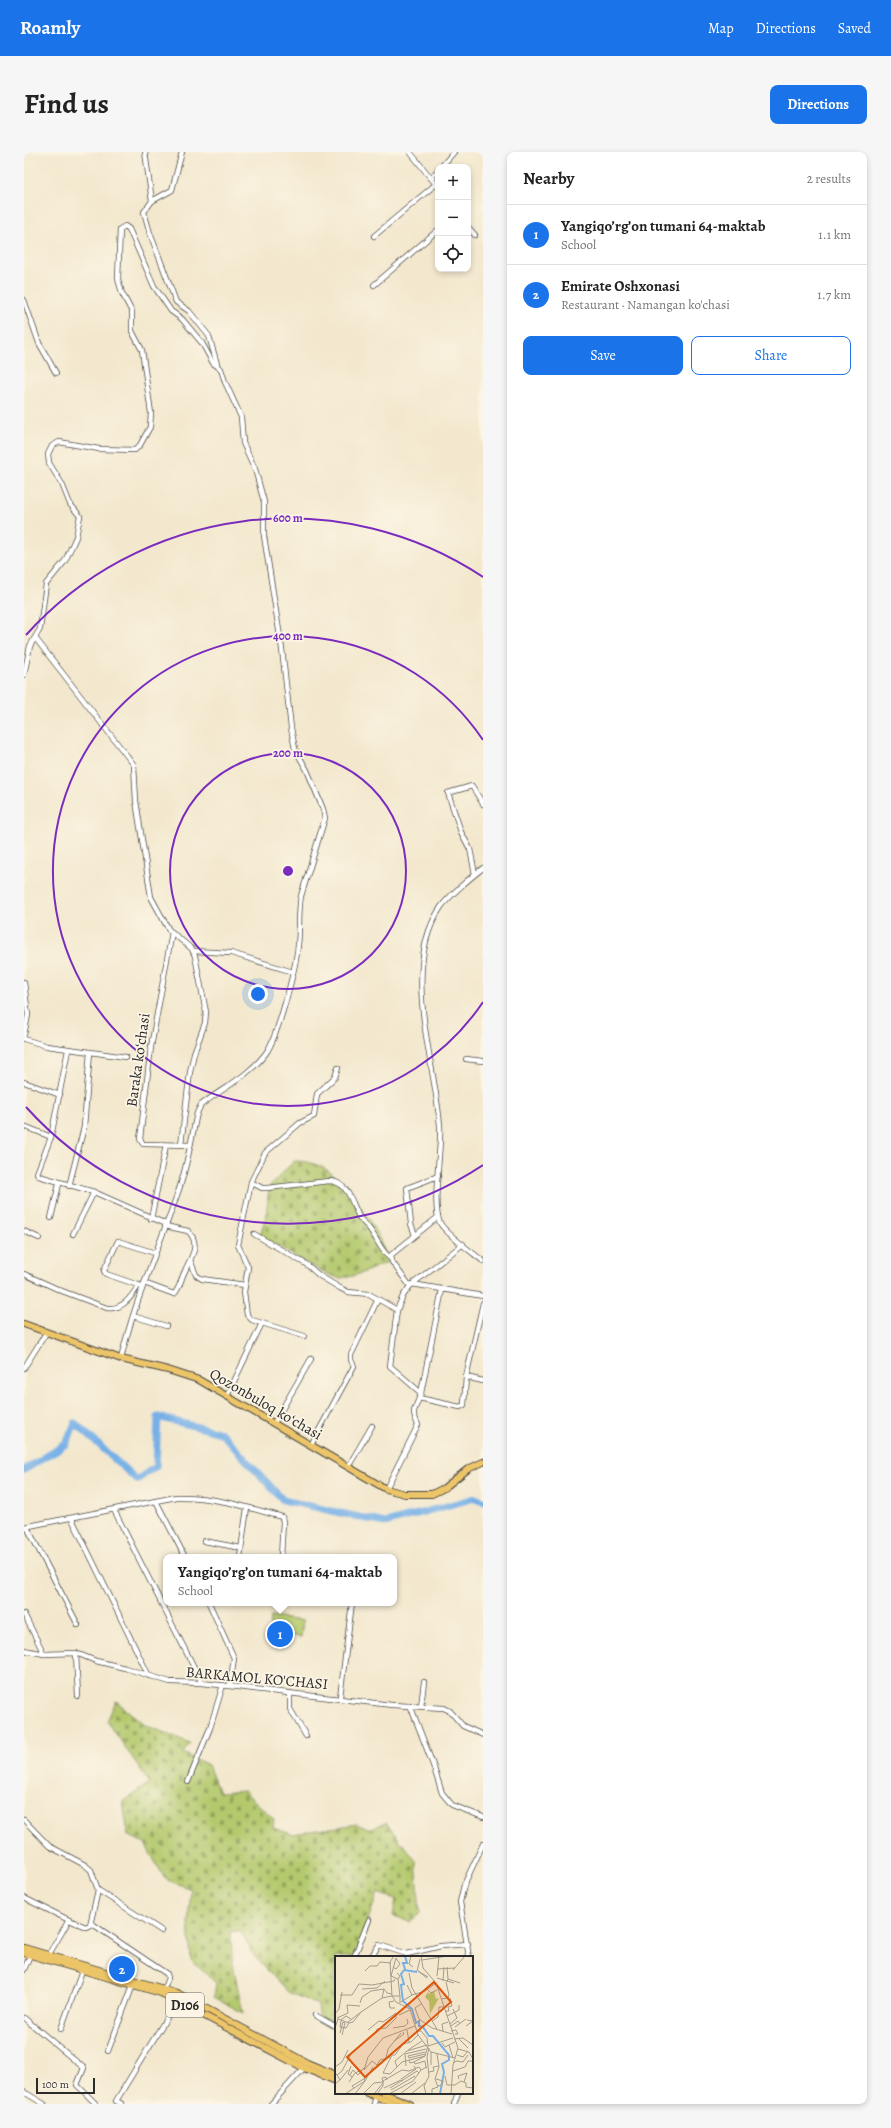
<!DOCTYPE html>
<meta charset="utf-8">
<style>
:root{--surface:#fff;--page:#f6f6f6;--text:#222;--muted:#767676;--line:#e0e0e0;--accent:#1a73e8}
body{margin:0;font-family:Alegreya,serif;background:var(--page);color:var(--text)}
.controls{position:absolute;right:12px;top:12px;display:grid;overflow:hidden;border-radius:8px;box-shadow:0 2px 6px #0003}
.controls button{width:36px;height:36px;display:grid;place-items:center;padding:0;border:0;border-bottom:1px solid var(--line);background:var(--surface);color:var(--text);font:20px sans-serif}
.scale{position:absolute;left:12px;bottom:10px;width:59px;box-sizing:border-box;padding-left:4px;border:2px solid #2b2b2b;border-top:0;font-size:11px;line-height:14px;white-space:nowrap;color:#2b2b2b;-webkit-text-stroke:3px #fcf5e5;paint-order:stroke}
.you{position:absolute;left:234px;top:842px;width:14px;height:14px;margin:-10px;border:3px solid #fff;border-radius:50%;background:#1a73e8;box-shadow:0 0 0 6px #1a73e833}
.badge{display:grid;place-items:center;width:26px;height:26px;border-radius:50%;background:var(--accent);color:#fff;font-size:13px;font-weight:700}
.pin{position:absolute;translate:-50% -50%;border:2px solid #fff;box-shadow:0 1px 4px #0006}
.popup{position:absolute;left:139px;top:1402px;width:234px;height:52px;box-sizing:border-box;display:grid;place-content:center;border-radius:8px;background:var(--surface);filter:drop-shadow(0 1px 3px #0005);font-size:13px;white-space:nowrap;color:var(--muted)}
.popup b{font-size:15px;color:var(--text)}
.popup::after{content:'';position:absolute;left:50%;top:100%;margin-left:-8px;border:8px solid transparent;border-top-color:var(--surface)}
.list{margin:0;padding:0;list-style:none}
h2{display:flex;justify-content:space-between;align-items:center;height:52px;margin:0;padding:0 16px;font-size:17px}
h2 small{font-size:13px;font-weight:400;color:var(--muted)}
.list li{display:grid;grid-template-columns:26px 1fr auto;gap:12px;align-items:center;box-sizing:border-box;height:60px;padding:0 16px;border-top:1px solid var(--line)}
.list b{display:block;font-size:15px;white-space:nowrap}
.list p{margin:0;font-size:13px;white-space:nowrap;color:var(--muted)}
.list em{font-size:13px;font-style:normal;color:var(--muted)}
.actions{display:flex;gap:8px;padding:12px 16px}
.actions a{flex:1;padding:9px 0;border:1px solid var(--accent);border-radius:8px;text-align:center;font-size:14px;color:var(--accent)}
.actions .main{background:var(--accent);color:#fff}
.icon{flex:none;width:22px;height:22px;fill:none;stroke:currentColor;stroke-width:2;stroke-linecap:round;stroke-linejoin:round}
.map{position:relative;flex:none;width:459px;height:1952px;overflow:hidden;border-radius:8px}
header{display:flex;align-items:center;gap:24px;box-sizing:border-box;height:56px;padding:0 20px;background:var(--accent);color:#fff}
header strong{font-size:19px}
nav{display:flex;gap:22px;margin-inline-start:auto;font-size:14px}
.intro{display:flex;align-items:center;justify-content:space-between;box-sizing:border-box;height:96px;padding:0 24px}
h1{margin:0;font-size:28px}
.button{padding:10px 18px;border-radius:8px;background:var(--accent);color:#fff;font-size:14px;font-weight:700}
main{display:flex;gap:24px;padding:0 24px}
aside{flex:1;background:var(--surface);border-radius:8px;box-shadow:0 2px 6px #0003}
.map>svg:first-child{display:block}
</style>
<header>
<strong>Roamly</strong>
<nav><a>Map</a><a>Directions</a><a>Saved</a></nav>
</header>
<div class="intro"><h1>Find us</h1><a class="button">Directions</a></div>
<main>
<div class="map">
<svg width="459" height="1952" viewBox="0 0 459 1952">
<defs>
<pattern id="cemetery-stones" width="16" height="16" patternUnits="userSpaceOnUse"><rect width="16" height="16" fill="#b4c96d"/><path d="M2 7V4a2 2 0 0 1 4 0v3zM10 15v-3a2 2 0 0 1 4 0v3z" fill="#93a35a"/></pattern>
</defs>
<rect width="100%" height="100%" fill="#fcf5e5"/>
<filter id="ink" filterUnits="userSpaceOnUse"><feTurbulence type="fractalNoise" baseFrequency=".025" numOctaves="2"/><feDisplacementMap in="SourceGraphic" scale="8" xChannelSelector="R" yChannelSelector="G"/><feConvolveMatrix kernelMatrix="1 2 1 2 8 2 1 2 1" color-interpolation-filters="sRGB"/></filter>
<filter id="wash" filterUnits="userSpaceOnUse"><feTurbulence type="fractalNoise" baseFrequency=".012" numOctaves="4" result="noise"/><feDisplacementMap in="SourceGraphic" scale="16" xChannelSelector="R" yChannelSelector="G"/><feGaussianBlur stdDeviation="0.9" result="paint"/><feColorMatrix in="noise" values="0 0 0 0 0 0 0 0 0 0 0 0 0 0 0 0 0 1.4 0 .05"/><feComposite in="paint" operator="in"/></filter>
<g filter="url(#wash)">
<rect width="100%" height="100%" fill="#f3e8ce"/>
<polygon fill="#b4c96d" stroke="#707a4c" points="247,1465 279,1469 277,1485 245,1481"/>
<g fill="url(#cemetery-stones)" stroke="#707a4c">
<path d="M270 1009C281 1009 290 1011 300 1016 322 1029 360 1084 363 1110 348 1117 332 1125 316 1126 304 1126 249 1091 236 1083L242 1064 245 1035Z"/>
<polygon points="92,1549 121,1573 166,1591 159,1601 184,1613 195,1641 220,1639 250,1667 249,1676 268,1682 333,1672 344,1677 362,1671 392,1709 396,1761 386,1770 369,1764 372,1747 354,1741 330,1805 312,1805 312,1877 296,1868 294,1853 264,1840 231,1805 217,1780 207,1779 208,1807 219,1861 190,1845 192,1831 167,1808 164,1771 167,1737 141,1727 121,1692 104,1683 99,1649 126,1631 83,1569"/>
</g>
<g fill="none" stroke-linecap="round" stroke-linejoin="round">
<polyline stroke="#76b0e7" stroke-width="7" points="0,1318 42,1292 51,1271 113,1328 132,1314 134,1265 197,1281 259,1348 361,1371 451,1346 459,1349"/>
</g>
</g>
<g filter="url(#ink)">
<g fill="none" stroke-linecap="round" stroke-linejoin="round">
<g stroke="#494743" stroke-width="6">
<g id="minor">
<polyline points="121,0 128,49"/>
<polyline points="158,0 148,38 128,49 120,60 126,81 152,150 165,159 185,184 193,212"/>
<polyline points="386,0 414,35"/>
<polyline points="417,15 430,0"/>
<polyline points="407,26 414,18"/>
<polyline points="444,75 451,83"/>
<polyline points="350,84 412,32"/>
<polyline points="350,133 414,78"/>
<polyline points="0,148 15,191 32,221"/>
<polyline points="12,487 110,613 112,649 127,745 145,778 168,797 171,804 182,860 181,871 170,901 166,920 157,992"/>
<path d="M0 523 6 494 16 477 22 432 41 409 52 385 56 364 46 352 38 332 25 311 24 302 28 294 35 290 75 297 111 298 116 293 126 275 127 261 118 198 108 179V160L98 141 94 127 96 77 101 74 105 77 130 134 147 159 158 167 178 191 189 211 197 217 201 230 217 265 219 291 231 317 240 350V384L258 497 267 576 271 597 283 618 299 657 301 666 277 744C274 761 276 777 274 793 272 815 254 884 242 901 225 924 199 936 177 953L173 961C167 988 163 1017 153 1043 134 1098 110 1150 97 1207"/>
<path d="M459 716C447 725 425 744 417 755 376 815 411 908 416 974 418 997 407 1053 416 1071 421 1081 449 1101 459 1109"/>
<polyline points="451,722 446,697 437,680 424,641 448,634 459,652"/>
<polyline points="148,780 127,895 116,987 119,992 166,993"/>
<polyline points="169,799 207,801 269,820"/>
<polyline points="0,830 4,863 0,883"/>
<polyline points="0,887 23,894 102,905"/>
<polyline points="44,898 27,985 13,1021 15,1024 70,1040 142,1072"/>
<polyline points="442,907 459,909"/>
<polyline points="0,930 36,943"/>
<polyline points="0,974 27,985"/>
<path d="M227 1030 238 1036H243L305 1029C324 1029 328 1051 335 1065 338 1070 344 1074 347 1079 354 1089 357 1099 367 1107"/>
<polyline points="45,1034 60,975 66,900"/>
<polyline points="27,1066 35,1032"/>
<polyline points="127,1067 142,993"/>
<polyline points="0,1079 15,1086"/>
<polyline points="49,1082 70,1040"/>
<polyline points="230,1082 282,1112 296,1124 316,1136 324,1140 345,1142 373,1158"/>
<polyline points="391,1083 387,1072 383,1036 414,1024"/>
<polyline points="167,1110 172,1123 178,1127 221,1133"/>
<path d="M0 1122 38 1139 83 1156C99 1158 107 1145 115 1133"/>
<path d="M120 1131 150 1142C156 1137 157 1126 161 1119 166 1106 178 1093 164 1079L141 1074"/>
<polyline points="388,1132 459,1144"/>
<polyline points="117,1134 82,1122 80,1119 81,1116 94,1089 131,1101"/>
<polyline points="386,1134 368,1110 367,1103 414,1065"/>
<polyline points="109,1164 142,1174"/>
<polyline points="280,1184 228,1168 223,1163 220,1140 224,1115 214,1093 227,1030 241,1001 276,971 290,964 293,942 311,925 314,916"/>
<polyline points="0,1216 22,1181"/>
<polyline points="442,1225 459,1229"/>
<polyline points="397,1241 366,1214 373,1158 379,1144 386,1134 439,1092"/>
<polyline points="203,1244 238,1171"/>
<polyline points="395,1246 436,1255 440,1253 442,1225 459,1151"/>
<polyline points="250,1271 287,1207"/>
<polyline points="287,1293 330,1214 327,1208 327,1203 354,1147"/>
<polyline points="324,1315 348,1274"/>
<polyline points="362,1337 394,1273 390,1263 390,1259 397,1241 418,1138"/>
<polyline points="132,1349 161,1405"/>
<polyline points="90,1358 178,1531"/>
<polyline points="48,1367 125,1524"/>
<path d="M0 1375 152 1345C189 1344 223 1355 258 1365L259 1370 257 1405"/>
<polyline points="3,1375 54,1473"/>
<polyline points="180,1389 217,1396"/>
<polyline points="216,1405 223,1356"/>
<polyline points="185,1451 210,1506 206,1533"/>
<polyline points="0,1462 20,1502"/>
<polyline points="0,1498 20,1502 52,1501 72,1509 101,1516 146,1530 178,1531 368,1553 420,1556 426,1559 439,1574 459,1583"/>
<polyline points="52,1501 54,1544"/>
<polyline points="266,1541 266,1557 282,1584"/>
<polyline points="316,1545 328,1451"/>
<polyline points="386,1553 409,1613 418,1641 428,1653 459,1665"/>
<polyline points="397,1554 400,1530"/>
<polyline points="164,1630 186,1576 199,1533"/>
<polyline points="0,1668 25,1694 61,1713 67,1718 74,1738 66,1773 62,1775 45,1768 24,1804"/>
<polyline points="74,1738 138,1779"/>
<polyline points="0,1746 45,1768"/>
<polyline points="67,1771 143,1822 144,1826 140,1836"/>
<polyline points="330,1805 345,1768"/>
<polyline points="347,1805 355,1793 383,1802 417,1794 444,1792"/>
<polyline points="445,1805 436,1750 440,1733 459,1692"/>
<polyline points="0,1818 6,1803"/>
<polyline points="291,1863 312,1875"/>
<polyline points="0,1866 60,1916 53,1933 72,1952"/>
<polyline points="37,1877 58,1819"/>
<polyline points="84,1899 109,1833"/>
<polyline points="0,1940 20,1952"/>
<polyline points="98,1952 92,1949 153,1849"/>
<polyline points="247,1952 280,1916"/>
<polyline points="350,1952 352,1944"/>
<polyline points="430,1952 434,1941"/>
</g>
</g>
<g stroke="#494743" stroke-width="8">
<g id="major">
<polyline points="0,1172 97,1207 144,1218 175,1228 362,1337 381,1342 408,1342 420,1336 444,1317 459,1310"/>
<polyline points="0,1796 153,1841 283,1911 312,1923"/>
<polyline points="0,1801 137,1841 280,1916 312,1929"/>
<polyline points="343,1941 371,1952"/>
<polyline points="359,1941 386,1952"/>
</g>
</g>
<use href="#minor" stroke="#fff" stroke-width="4.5"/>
<use href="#major" stroke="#edc569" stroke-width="6"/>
</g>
</g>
<g fill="none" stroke="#7b2cbf" stroke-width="2">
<circle cx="264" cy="719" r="118"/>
<path d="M459 850A235 235 0 1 1 459 588"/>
<path d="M459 1013A353 353 0 0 1 2 955M2 483A353 353 0 0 1 459 425"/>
</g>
<g text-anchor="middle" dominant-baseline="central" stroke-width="3.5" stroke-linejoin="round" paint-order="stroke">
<rect fill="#fcf5e5" stroke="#6a6863" stroke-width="1" x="142" y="1841" width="38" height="24" rx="3"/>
<g font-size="14" font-weight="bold" fill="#2b2b2b">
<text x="161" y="1853">D106</text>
</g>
<g font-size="15" fill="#2b2b2b" stroke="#fcf5e5">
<text transform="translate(114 908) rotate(-82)">Baraka koʻchasi</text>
<text transform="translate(242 1252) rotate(30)">Qozonbuloq koʻchasi</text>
<text transform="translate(233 1526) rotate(5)">BARKAMOL KO'CHASI</text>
</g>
</g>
<g transform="translate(311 1804)">
<rect width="138" height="138" fill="#f3e8ce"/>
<path d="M99 35 101 43 104 42 95 58 94 45 90 41 93 36 94 38Z" fill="#b4c96d"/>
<path fill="none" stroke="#76b0e7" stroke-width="2" d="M70 0 72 7H68L70 13 66 18 69 28 66 29 68 45 77 53 81 67 84 65V70L88 71 94 80H98L114 99V104L107 108 109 116 105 138M69 14 82 16"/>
<path fill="none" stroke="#a39c8d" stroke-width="1" d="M59 0 55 6 57 40 61 46 75 53 83 79 96 96 120 102M76 0 74 8 78 11M86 0 88 12 101 27 123 92 118 109 116 138M61 2 56 20 63 23 65 20 62 17M87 4 113 0M58 11 61 13 65 8 61 2M112 11 113 23M102 13 120 12M118 14 130 0M30 15 35 10H42L45 6 56 7M82 15 85 3M74 17 77 32 102 73M102 20 104 1M92 22 83 15 93 21M102 22 119 27M63 23 65 40M108 25 109 11M112 26 113 23 125 27M72 29 77 39 90 35 101 27M27 33 42 32 50 25M92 33 96 37 102 34M5 39H17L24 28 37 29 59 25 60 23M57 40H65V47M47 42 49 33 52 37 57 38M106 43 113 42 114 39 111 26M59 45 54 46 55 52H60M66 46 77 39M25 47 27 41 36 35 49 33M86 48 80 52 84 63 97 72 117 78M111 55H114L113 51 117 50 115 42M0 58 4 53 7 36M64 59 75 54M112 60 124 54V49M2 62 13 57 12 49 25 50M6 64 11 60 16 63M6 65 5 71 11 72 14 67M97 65 103 61 104 51H109M13 66 26 56M14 67 18 66 26 56 47 42 57 40M115 68 122 62 118 53M116 70 123 65 125 68M131 70 138 65 132 64M120 71 131 63M0 72 3 63 14 67M58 72 70 70 73 67 72 63M45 73 41 77 42 73 51 72 61 62V57M33 74 44 65 48 66 61 57M72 74 74 86M82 75H86L92 82 93 90M108 75 107 68 113 66M116 75 121 74 123 78H120M5 77 8 66 10 67M7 79 10 67M83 79 76 86 68 88 60 99H57L48 117 55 118 67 106 90 100M119 83 128 82 138 89M124 83 133 92M59 85 69 78 68 76M107 87 110 91 120 86M114 89 118 102M123 93 134 96 138 103M73 94 87 85M70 98 91 93M70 98 71 110M122 99 128 101 133 95M90 100 93 90 118 82M56 101 45 104 42 109 37 105 29 114 33 101 48 82 80 70M51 102 53 93 66 77M74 102 73 100 90 96M74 102 90 98M74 104 75 107 79 106 90 100M79 106 80 108 90 105 91 112M118 108 121 105 128 106 133 99M96 109V96M16 110 13 118 17 121M0 111 7 106 13 94M62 111 60 105 72 95 92 89M118 115 130 111 133 105H138M94 116 99 115 98 111 104 110M0 117 2 119 7 115 16 98M15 119 18 114 23 119 29 112M110 120 112 129H120L126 125 131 127V131L138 132M66 123 81 113 79 110M101 123 108 125 107 129 103 130M124 123 123 120 132 117 129 126M5 124 13 114M14 126 20 117 27 114M0 128 5 124 2 119M19 132 17 130 32 121M49 132 66 124 68 125M55 132 82 115 84 117M56 134 80 120M10 138 30 125 38 111M20 138 30 125 29 123M28 138 39 127 48 126 47 122 51 121 52 124M39 138 48 127M42 138 48 130V125L67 114 74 115 84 111 86 114M54 138 78 125 86 114 92 111M65 138 81 126M76 138 90 127M91 138 89 130 94 120 92 101 94 92M97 138V133L103 131 100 123 104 111 102 98"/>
<path fill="#df570e" fill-opacity="0.15" stroke="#df570e" stroke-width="2" d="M99 26 116 46 30 121 12 101Z"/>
<rect width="138" height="138" fill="none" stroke="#2b2b2b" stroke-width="2"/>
</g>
<circle cx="264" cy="719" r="6" fill="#7b2cbf" stroke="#fcf5e5" stroke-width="2"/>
<g font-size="12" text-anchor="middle" font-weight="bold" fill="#7b2cbf" stroke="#fcf5e5" stroke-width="3.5" stroke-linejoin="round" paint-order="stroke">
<text x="264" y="370">600 m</text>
<text x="264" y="488">400 m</text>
<text x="264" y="605">200 m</text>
</g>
</svg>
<div class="controls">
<button>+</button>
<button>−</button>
<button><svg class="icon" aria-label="locate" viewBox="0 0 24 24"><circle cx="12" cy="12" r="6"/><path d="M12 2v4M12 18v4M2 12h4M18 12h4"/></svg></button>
</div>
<div class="scale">100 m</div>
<div class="you"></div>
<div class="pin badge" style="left:256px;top:1482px">1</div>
<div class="popup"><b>Yangiqo’rg’on tumani 64-maktab</b>School</div>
<div class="pin badge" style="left:98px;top:1817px">2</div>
</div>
<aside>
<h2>Nearby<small>2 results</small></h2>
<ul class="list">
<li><span class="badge">1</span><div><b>Yangiqo’rg’on tumani 64-maktab</b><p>School</p></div><em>1.1 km</em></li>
<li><span class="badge">2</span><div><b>Emirate Oshxonasi</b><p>Restaurant · Namangan ko'chasi</p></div><em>1.7 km</em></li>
</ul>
<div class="actions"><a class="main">Save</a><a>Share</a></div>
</aside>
</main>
